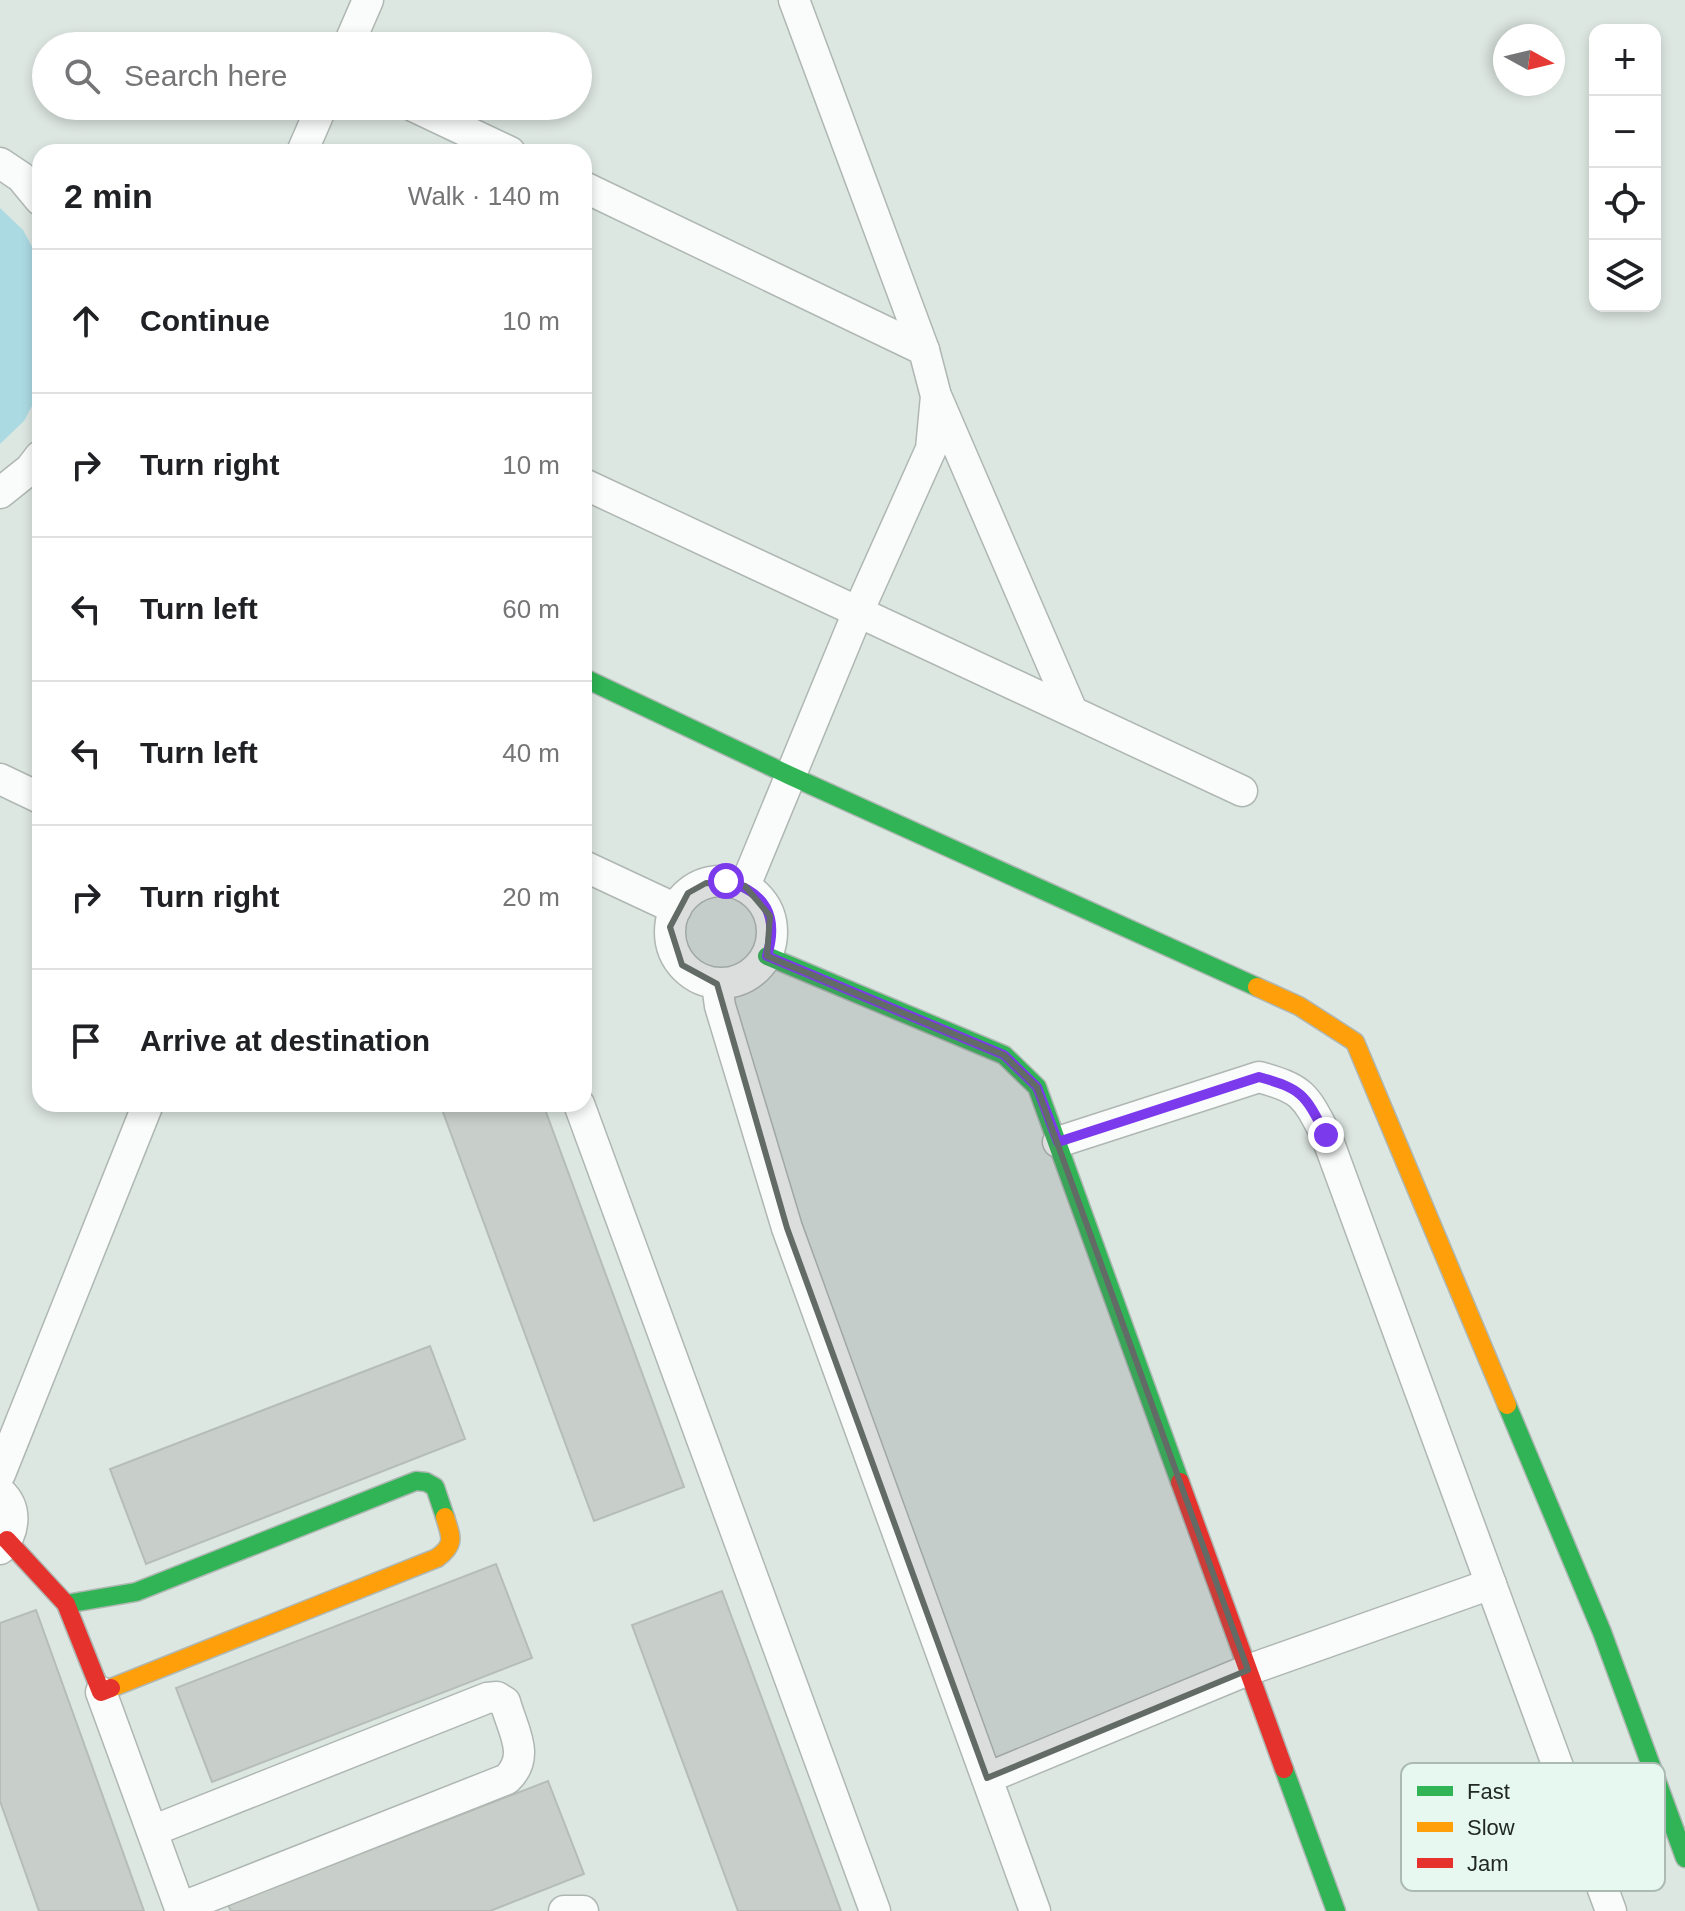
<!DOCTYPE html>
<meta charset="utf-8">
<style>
:root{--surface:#fff;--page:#f6f6f6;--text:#202124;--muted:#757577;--line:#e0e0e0}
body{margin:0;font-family:Helvetica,sans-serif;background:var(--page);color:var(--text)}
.controls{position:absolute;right:24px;top:24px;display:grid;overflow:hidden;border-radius:16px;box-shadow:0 4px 12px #0003}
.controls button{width:72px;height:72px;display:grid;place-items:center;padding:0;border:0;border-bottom:2px solid var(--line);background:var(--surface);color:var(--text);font:40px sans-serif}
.compass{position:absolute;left:1493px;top:24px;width:72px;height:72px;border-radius:50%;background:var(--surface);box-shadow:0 4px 12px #0003;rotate:98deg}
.stop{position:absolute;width:24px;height:24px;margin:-18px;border:6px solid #7c3aed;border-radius:50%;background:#fff}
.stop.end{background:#7c3aed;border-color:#fff;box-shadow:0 2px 8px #0008}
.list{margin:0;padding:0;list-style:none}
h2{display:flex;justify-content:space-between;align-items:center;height:104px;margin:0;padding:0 32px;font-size:34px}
h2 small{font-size:26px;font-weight:400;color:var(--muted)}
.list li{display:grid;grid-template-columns:52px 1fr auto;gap:24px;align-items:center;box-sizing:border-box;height:144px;padding:0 32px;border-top:2px solid var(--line)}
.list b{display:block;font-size:30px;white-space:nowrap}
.list em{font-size:26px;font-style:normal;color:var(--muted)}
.icon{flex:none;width:44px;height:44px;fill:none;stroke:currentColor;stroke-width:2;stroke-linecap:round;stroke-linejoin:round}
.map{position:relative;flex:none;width:1685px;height:1911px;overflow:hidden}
.search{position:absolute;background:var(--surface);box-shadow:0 4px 12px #0003;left:32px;top:32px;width:560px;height:88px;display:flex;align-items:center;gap:20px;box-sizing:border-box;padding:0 28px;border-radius:44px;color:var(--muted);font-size:30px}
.panel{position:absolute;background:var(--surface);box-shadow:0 4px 12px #0003;left:32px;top:144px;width:560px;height:968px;border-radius:24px}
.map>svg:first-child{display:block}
</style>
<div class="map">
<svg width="1685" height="1911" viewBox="0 0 1685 1911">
<rect width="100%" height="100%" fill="#dde7e2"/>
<polygon fill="#acdae3" points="0,208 23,230 40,261 40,391 24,421 0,444"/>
<g fill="#c8cfca" stroke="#b6bdb8" stroke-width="2">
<polygon points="440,1104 543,1104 684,1487 594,1521"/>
<polygon points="430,1346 465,1439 146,1564 110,1469"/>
<polygon points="496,1564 532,1658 212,1782 176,1688"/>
<polygon points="722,1591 841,1911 738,1911 632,1625"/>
<polygon points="36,1610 144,1911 39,1911 0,1801 0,1623"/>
<polygon points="548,1781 584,1874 490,1911 231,1911 228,1905"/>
</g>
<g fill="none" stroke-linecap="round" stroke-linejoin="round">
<g stroke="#afb7b3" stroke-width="33">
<g id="street">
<polyline points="348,46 368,0"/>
<polyline points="413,106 510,152"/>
<polyline points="302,152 322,106"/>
<polyline points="0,163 21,177 40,200"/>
<polyline points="584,187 924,350"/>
<polyline points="937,398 1072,711"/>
<polyline points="584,484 1242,791"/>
<polyline points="0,493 30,469 40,456"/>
<polyline points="0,779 40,798"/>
<polyline points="584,866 676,909"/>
<circle cx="721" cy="932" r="51"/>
<polyline points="745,886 858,612 931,449 936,396 924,350 794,0"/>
<polyline points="717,984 720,1006 787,1228 1035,1911"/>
<polyline points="579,1104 875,1911"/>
<path d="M1058 1142 1259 1077C1303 1089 1305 1095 1326 1135L1611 1911"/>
<polyline points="0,1474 148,1104"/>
<path d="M0 1492C18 1508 15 1532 0 1549"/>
<polyline points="101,1692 181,1911"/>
<polyline points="987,1778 1248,1670 1491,1584"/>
<path d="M152 1831 487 1698 497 1697 505 1702C513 1731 531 1756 507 1779L180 1908"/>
<polyline points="564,1911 583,1911"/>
</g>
</g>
<g stroke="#afb7b3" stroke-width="21">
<g id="fast">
<polyline points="584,678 791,776 1257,987"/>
<polyline points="767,956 1004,1055 1037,1087 1180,1482"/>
<polyline points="1507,1405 1602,1632 1685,1858"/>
<polyline points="66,1604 136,1592 416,1481 426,1482 435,1487 445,1517"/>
<polyline points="1284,1769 1336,1911"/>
</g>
</g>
<g stroke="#afb7b3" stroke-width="21">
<g id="slow">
<polyline points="1257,987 1299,1006 1355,1042 1507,1405"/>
<path d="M111 1688 437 1558C456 1544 451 1537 445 1517"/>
</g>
</g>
<g stroke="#afb7b3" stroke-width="21">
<g id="jam">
<polyline points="1180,1482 1284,1769"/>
<polyline points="7,1540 66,1604 101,1692 111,1688"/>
</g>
</g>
<use href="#street" stroke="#fafbfb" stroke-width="30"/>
<use href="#fast" stroke="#30b455" stroke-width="18"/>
<use href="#slow" stroke="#ff9f0a" stroke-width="18"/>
<use href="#jam" stroke="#e5322d" stroke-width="18"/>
</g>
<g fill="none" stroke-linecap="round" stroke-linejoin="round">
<path stroke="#7c3aed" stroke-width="10" d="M726 881C766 892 779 916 767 956L1004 1055 1037 1087 1058 1142 1259 1077C1303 1089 1305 1095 1326 1135"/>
</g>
<path fill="#636b67" fill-opacity="0.2" stroke="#636b67" stroke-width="6" stroke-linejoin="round" d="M706 883 745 886 770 916 767 956 1004 1055 1037 1087 1248 1670 987 1778 787 1228 717 984 682 965 670 927 688 893Z"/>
<rect x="1401" y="1763" width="264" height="128" rx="12" fill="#e6f8f0" stroke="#abbab3" stroke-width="2"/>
<rect x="1417" y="1786" width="36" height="10" fill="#30b455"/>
<rect x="1417" y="1822" width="36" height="10" fill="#ff9f0a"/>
<rect x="1417" y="1858" width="36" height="10" fill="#e5322d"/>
<g font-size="22" fill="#222825">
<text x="1467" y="1799">Fast</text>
<text x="1467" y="1835">Slow</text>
<text x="1467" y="1871">Jam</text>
</g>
</svg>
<div class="controls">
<button>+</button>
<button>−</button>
<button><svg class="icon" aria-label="locate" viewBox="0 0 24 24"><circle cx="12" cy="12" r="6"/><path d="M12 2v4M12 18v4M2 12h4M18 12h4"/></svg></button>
<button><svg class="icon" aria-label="layers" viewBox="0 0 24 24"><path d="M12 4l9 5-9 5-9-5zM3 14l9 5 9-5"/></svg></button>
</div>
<svg class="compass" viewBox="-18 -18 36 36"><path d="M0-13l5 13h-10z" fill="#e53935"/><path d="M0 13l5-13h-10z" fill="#757577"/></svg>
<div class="stop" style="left:726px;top:881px"></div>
<div class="stop end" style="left:1326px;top:1135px"></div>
<div class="search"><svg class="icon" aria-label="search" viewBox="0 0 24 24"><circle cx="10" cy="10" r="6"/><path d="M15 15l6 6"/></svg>Search here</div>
<section class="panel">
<h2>2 min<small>Walk · 140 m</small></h2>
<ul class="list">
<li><svg class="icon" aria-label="ahead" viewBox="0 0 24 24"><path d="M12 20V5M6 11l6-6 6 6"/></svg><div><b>Continue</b></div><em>10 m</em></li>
<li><svg class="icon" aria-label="right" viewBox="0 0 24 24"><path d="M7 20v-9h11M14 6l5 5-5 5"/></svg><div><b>Turn right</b></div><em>10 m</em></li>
<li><svg class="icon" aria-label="left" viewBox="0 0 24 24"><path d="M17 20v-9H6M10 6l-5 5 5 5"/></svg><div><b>Turn left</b></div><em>60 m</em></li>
<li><svg class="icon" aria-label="left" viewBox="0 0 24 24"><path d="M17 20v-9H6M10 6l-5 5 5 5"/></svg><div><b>Turn left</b></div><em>40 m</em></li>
<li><svg class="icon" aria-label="right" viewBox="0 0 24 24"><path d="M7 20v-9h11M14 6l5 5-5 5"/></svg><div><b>Turn right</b></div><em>20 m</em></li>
<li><svg class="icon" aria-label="arrive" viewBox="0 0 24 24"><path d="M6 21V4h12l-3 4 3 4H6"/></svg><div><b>Arrive at destination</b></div></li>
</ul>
</section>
</div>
